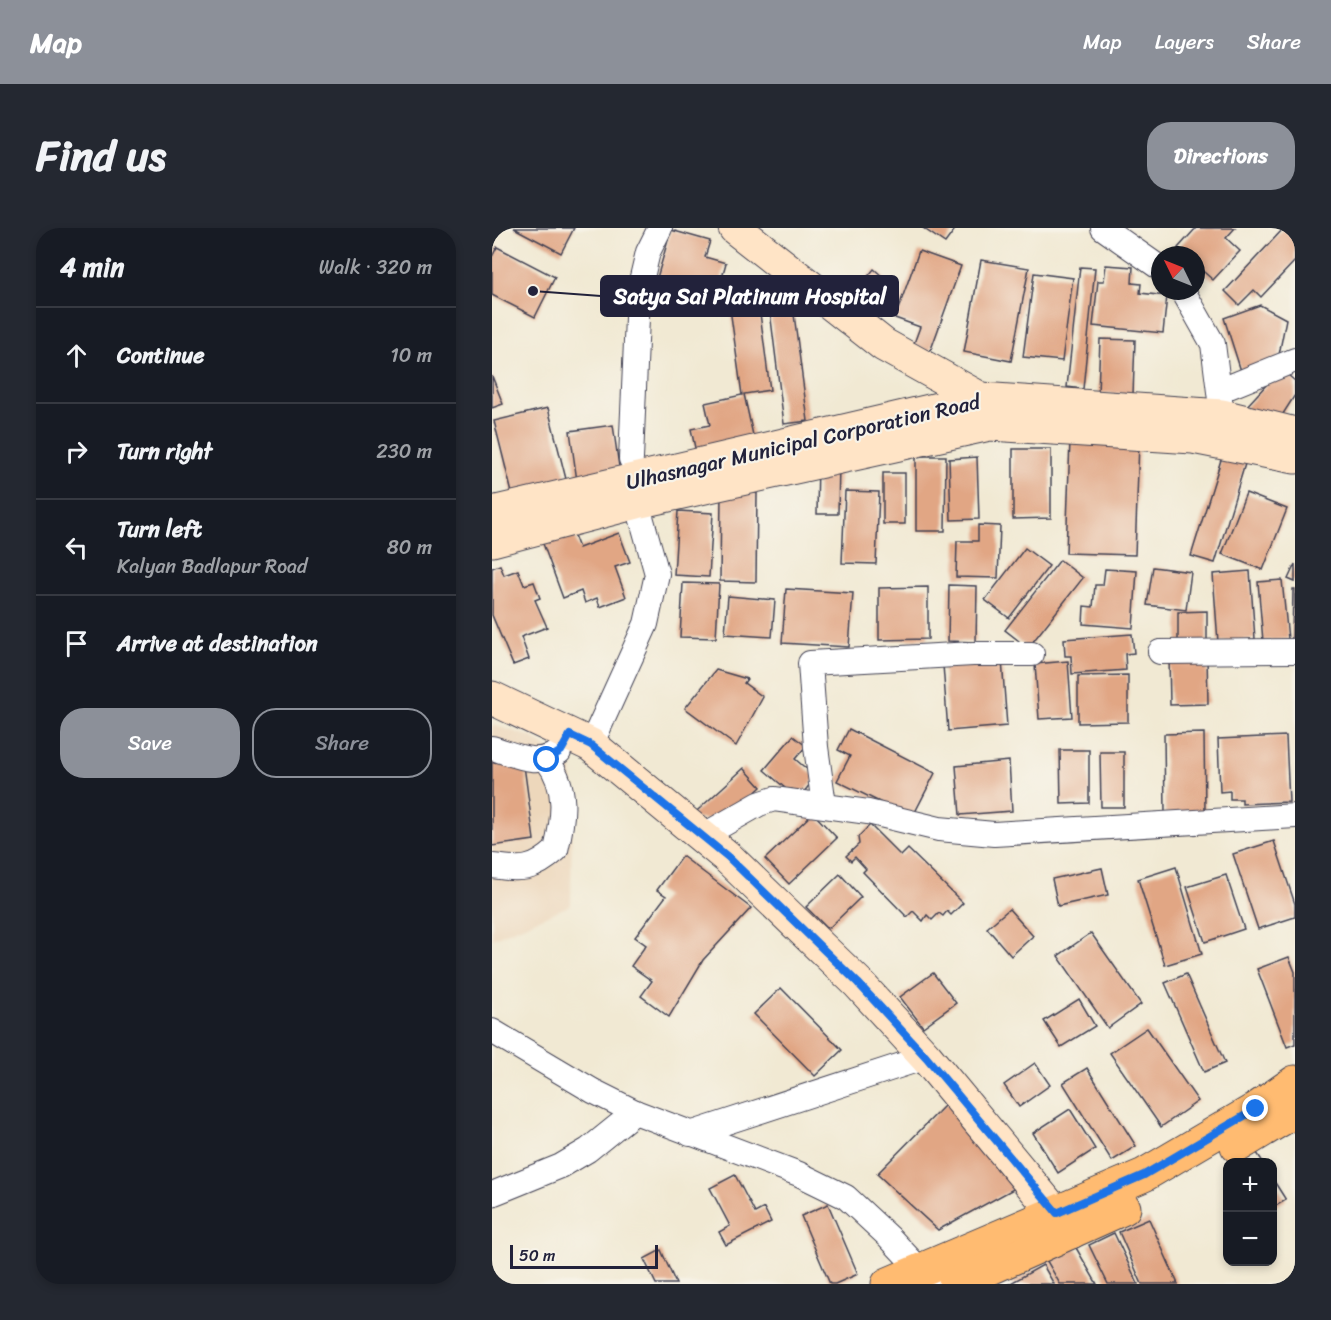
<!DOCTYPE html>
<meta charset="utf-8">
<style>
:root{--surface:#171b24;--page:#242831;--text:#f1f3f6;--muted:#9ea1a6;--line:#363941;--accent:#8c9099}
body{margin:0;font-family:Sriracha,sans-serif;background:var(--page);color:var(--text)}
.controls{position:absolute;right:18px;bottom:18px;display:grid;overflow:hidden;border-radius:12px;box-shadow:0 3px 9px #0003}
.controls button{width:54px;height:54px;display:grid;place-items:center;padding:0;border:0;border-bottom:2px solid var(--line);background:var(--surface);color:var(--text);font:30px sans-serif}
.compass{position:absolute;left:659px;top:18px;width:54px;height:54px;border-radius:50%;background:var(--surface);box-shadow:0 3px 9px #0003;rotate:313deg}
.scale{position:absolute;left:18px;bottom:15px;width:148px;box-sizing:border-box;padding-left:6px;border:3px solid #22223b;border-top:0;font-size:16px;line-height:21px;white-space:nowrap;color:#22223b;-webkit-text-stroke:4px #f7f3e8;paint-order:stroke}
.stop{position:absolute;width:18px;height:18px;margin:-14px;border:4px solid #1a73e8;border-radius:50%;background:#fff}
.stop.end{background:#1a73e8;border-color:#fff;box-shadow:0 2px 6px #0008}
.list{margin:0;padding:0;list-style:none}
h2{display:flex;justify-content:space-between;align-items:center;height:78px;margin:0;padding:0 24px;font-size:26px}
h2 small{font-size:20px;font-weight:400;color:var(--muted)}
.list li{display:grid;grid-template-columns:39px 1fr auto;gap:18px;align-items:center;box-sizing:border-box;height:96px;padding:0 24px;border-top:2px solid var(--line)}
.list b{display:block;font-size:22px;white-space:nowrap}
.list p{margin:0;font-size:20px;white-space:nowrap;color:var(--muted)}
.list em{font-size:20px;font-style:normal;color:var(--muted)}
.actions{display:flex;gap:12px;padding:18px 24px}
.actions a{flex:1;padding:14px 0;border:2px solid var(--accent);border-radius:24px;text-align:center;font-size:21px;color:var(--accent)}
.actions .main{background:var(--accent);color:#fff}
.icon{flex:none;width:33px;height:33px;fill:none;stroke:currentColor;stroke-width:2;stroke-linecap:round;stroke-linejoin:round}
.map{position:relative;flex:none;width:803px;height:1056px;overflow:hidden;border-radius:24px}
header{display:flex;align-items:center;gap:36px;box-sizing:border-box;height:84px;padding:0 30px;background:var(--accent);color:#fff}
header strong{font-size:28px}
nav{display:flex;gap:33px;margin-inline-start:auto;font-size:21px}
.intro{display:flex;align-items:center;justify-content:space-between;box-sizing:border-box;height:144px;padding:0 36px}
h1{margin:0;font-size:42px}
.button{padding:15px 27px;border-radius:24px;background:var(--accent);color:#fff;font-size:21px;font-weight:700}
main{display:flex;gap:36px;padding:0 36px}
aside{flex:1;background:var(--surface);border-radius:24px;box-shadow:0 3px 9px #0003}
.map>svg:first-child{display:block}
</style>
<header>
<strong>Map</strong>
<nav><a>Map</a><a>Layers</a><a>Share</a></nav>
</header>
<div class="intro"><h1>Find us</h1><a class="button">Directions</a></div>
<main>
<aside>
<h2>4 min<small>Walk · 320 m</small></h2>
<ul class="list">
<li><svg class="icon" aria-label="ahead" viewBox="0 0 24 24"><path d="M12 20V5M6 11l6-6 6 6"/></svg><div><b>Continue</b></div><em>10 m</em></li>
<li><svg class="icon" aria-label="right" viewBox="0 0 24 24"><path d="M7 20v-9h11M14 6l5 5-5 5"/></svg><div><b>Turn right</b></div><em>230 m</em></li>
<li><svg class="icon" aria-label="left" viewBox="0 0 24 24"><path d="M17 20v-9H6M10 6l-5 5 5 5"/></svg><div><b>Turn left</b><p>Kalyan Badlapur Road</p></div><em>80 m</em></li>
<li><svg class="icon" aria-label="arrive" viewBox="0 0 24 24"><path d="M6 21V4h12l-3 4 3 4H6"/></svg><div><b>Arrive at destination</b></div></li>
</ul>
<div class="actions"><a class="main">Save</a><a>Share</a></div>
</aside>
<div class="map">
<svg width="803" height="1056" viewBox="0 0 803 1056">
<rect width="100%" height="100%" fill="#f7f3e8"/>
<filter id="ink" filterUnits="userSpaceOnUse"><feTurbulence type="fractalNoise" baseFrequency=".0167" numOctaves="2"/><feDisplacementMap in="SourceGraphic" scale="12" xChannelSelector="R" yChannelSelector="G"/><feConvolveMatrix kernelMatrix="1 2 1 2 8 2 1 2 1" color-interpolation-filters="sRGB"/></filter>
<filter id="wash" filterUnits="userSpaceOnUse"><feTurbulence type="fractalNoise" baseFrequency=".008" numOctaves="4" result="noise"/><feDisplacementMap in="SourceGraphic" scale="24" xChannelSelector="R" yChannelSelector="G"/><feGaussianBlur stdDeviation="1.35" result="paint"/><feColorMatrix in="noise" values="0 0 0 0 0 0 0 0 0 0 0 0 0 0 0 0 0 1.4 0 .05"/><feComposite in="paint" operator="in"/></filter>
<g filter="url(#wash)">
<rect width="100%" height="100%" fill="#f1e9d3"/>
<polygon fill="#edd7bb" points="0,497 40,509 80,542 79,677 0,711"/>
<g id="blocks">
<g fill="#e1a684">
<polygon points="22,0 82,0 69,25"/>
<polygon points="431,0 464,0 453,15"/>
<polygon points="704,0 743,0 734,10 748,23 721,52 704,37 704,27 694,27 686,20"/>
<polygon points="792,0 803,0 803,33 769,69 762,62 747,77 733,63"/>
<polygon points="179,2 218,13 213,29 234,35 223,74 163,57"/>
<polygon points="5,19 63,49 43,89 0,67 0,29"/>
<polygon points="427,23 469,38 438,124 421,118 428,99 403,90"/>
<polygon points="489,32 537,40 519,133 472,124"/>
<polygon points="614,37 641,39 640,55 649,56 648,65 675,68 671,105 601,98 606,53 612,53"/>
<polygon points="588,39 603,40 591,161 575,159"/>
<polygon points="382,41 399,56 378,82 360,68"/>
<polygon points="542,45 581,50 570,133 531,129"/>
<polygon points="298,56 316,193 292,196 275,59"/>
<polygon points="265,62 278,162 252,166 264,221 206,234 199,201 218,197 213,175 250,167 236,66"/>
<polygon points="768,77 794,91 786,132 749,143 732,90"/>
<polygon points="608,111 643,112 641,166 606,165"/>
<polygon points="789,141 803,153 803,167 782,200 752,181"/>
<polygon points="0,148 11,176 0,180"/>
<polygon points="56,180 75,255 21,269 2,193"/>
<polygon points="121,197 128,246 85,253 78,203"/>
<polygon points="578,212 647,214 643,327 574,325"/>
<polygon points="733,219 756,226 723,335 699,328"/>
<polygon points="521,221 559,221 559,290 521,291"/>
<polygon points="424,228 454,228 453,303 424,303"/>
<polygon points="485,229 487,291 459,292 457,231"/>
<polygon points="326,234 347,235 346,286 325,286"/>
<rect x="391" y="245" width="22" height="51"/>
<polygon points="353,263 387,264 384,336 350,335"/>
<polygon points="229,264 265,265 264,354 228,353"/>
<polygon points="754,265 795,281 771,342 730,326"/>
<polygon points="186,283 221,285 217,349 182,347"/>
<polygon points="486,297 508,298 506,350 464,349 465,313 486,313"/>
<polygon points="80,302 87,320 127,305 138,334 123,339 134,369 108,379 105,370 93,375 89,363 71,370 50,313"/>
<polygon points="533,320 557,338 517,390 493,372"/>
<polygon points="568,332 591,350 536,420 513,402"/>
<polygon points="803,336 803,354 796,351"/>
<polygon points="8,337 12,347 26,342 32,357 42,354 48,370 43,372 55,399 29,409 37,431 21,437 0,387 0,340"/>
<polygon points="661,339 699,344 694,382 655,377"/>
<polygon points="613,341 645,343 641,400 591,396 592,378 601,379 603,357 611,357"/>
<polygon points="758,343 763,411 726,414 721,346"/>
<polygon points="790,352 796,411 771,413 766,354"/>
<polygon points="191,355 227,356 224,410 188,409"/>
<polygon points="457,357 485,358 484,414 456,413"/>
<polygon points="436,359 436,411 387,412 387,360"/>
<polygon points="294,361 361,365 357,419 290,415"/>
<polygon points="801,361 803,361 803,411 800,411"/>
<polygon points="236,368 283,372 280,409 233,406"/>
<polygon points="715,383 715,417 686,417 686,384"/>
<polygon points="640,406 642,425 633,426 634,442 580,446 579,428 573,428 572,411"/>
<polygon points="715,428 716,476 678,477 677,429"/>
<polygon points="510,432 515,498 456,503 451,437"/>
<polygon points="576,433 580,489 547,491 543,436"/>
<polygon points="224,442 255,451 252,455 271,469 244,518 193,480"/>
<polygon points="636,447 636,494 586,495 586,448"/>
<polygon points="357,501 443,545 420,590 345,553 358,528 346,522"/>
<polygon points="712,505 713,585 673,586 672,506"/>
<polygon points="301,508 314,518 303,531 324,549 306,571 272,542"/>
<polygon points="794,508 797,574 750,576 750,571 738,571 738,563 728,564 726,511"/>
<polygon points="568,522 597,522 597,575 569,576"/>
<polygon points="608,524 632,524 632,579 609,579"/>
<polygon points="31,530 42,612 0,618 0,535"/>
<polygon points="517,533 520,583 468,587 464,538"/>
<polygon points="252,540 269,559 233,592 196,591"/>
<polygon points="321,585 345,610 297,656 273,631"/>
<polygon points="378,597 409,628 416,621 471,675 459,687 455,683 451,688 447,685 440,692 435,687 431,693 421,683 415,689 371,644 374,641 363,629 359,633 354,628 367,616 366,609"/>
<polygon points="782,613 803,676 803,689 766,701 741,626"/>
<polygon points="190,628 259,680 211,732 177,789 149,768 160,753 139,738 154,717 143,709 174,668 165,662"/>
<polygon points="684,639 710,726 673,737 646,651"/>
<polygon points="610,640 616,667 566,678 560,651"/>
<polygon points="348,646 369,669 336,701 314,679"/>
<polygon points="734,647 752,701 713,714 695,659"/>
<polygon points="517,681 541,708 519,728 495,700"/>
<polygon points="599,705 649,776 616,800 566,728"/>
<polygon points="797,729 803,744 803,816 795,819 765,741"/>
<polygon points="441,745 464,775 431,799 408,769"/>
<polygon points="694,746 733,835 712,844 673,755"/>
<polygon points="289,760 350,822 323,848 262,786"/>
<polygon points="587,771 603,798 569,819 552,793"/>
<polygon points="655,800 706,873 669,899 618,825"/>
<polygon points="543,835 558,857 527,879 512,857"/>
<polygon points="595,840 644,918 620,933 571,855"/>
<polygon points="456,874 536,953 446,1002 385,946"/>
<polygon points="578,881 603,921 566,945 541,905"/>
<polygon points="765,925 771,934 750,934"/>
<polygon points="243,947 263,985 272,980 279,994 234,1017 227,1004 238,998 218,960"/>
<polygon points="780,950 794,972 780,980"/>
<polygon points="336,976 366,1046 343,1056 338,1056 309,988"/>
<polygon points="657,991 686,1056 650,1056 627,1004"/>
<polygon points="622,1005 646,1056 616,1056 597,1017"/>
<polygon points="583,1018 605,1056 568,1056 555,1033"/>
<polygon points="169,1022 184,1056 164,1056 152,1031"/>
<polygon points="551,1037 562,1056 517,1056"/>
</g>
</g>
</g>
<g filter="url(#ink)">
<use href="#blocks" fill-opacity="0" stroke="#414052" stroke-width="1.5"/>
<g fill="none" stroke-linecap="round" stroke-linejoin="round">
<g stroke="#414052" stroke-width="26">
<g id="street">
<polyline points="611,0 668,40"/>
<polyline points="691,63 721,116 730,188 728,203"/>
<polyline points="727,163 803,132"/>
<polyline points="139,231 146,66 156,24 168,0"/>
<polyline points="668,424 803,423"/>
<polyline points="99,517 154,396 165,346 141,260"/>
<path d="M0 520C24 527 44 539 67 524"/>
<polyline points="332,577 324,519 318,435 481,426 540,426"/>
<polyline points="209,609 267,576 282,571 376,584 447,601 502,606 803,588"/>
<path d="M0 638C30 642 41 643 64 622 72 589 76 560 55 532"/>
<polyline points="0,803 101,863 143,884 307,946 354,969 397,1009 441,1056"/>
<polyline points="198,906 434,829"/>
<polyline points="0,966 69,938 96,922 143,884"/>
</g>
</g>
<g stroke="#414052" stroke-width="35">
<g id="secondary">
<polyline points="243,0 392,117 489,171 493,180"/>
<polyline points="0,285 489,171 730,188 803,206"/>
<polyline points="0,312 145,274 498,196 701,209 803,229"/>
<polyline points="0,470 99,517 235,629 366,755 434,829 579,1004"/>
</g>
</g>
<g stroke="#414052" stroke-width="35">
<g id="primary">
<polyline points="745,918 803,883"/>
<polyline points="396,1056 652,947 764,881 803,854"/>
<polyline points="463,1056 632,980"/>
</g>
</g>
<use href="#street" stroke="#fff" stroke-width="24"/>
<use href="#secondary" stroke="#ffe4c6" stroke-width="33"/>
<use href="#primary" stroke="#ffbb71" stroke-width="33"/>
</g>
</g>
<g fill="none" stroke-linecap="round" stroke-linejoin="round" filter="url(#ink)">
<polyline stroke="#1a73e8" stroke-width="8" points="55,532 69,523 78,507 99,517 236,629 366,755 434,829 565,985 652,947 764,881"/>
</g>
<g text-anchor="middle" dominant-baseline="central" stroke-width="4.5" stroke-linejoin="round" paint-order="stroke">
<g font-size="21" fill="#22223b" stroke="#f7f3e8">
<text transform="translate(311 214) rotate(-13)">Ulhasnagar Municipal Corporation Road</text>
</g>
</g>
<path fill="none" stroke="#22223b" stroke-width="2" d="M41 63L109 68"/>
<circle fill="#22223b" stroke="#f7f3e8" stroke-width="2" cx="41" cy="63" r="6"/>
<rect fill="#22223b" stroke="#22223b" stroke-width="2" x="109" y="48" width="297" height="40" rx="6"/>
<g font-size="22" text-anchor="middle" font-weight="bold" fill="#fff">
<text x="258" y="76">Satya Sai Platinum Hospital</text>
</g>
</svg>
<div class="controls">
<button>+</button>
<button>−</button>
</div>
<svg class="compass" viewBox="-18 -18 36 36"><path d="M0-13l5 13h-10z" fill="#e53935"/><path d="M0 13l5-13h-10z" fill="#9ea1a6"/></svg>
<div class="scale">50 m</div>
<div class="stop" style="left:55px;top:532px"></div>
<div class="stop end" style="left:764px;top:881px"></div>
</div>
</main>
